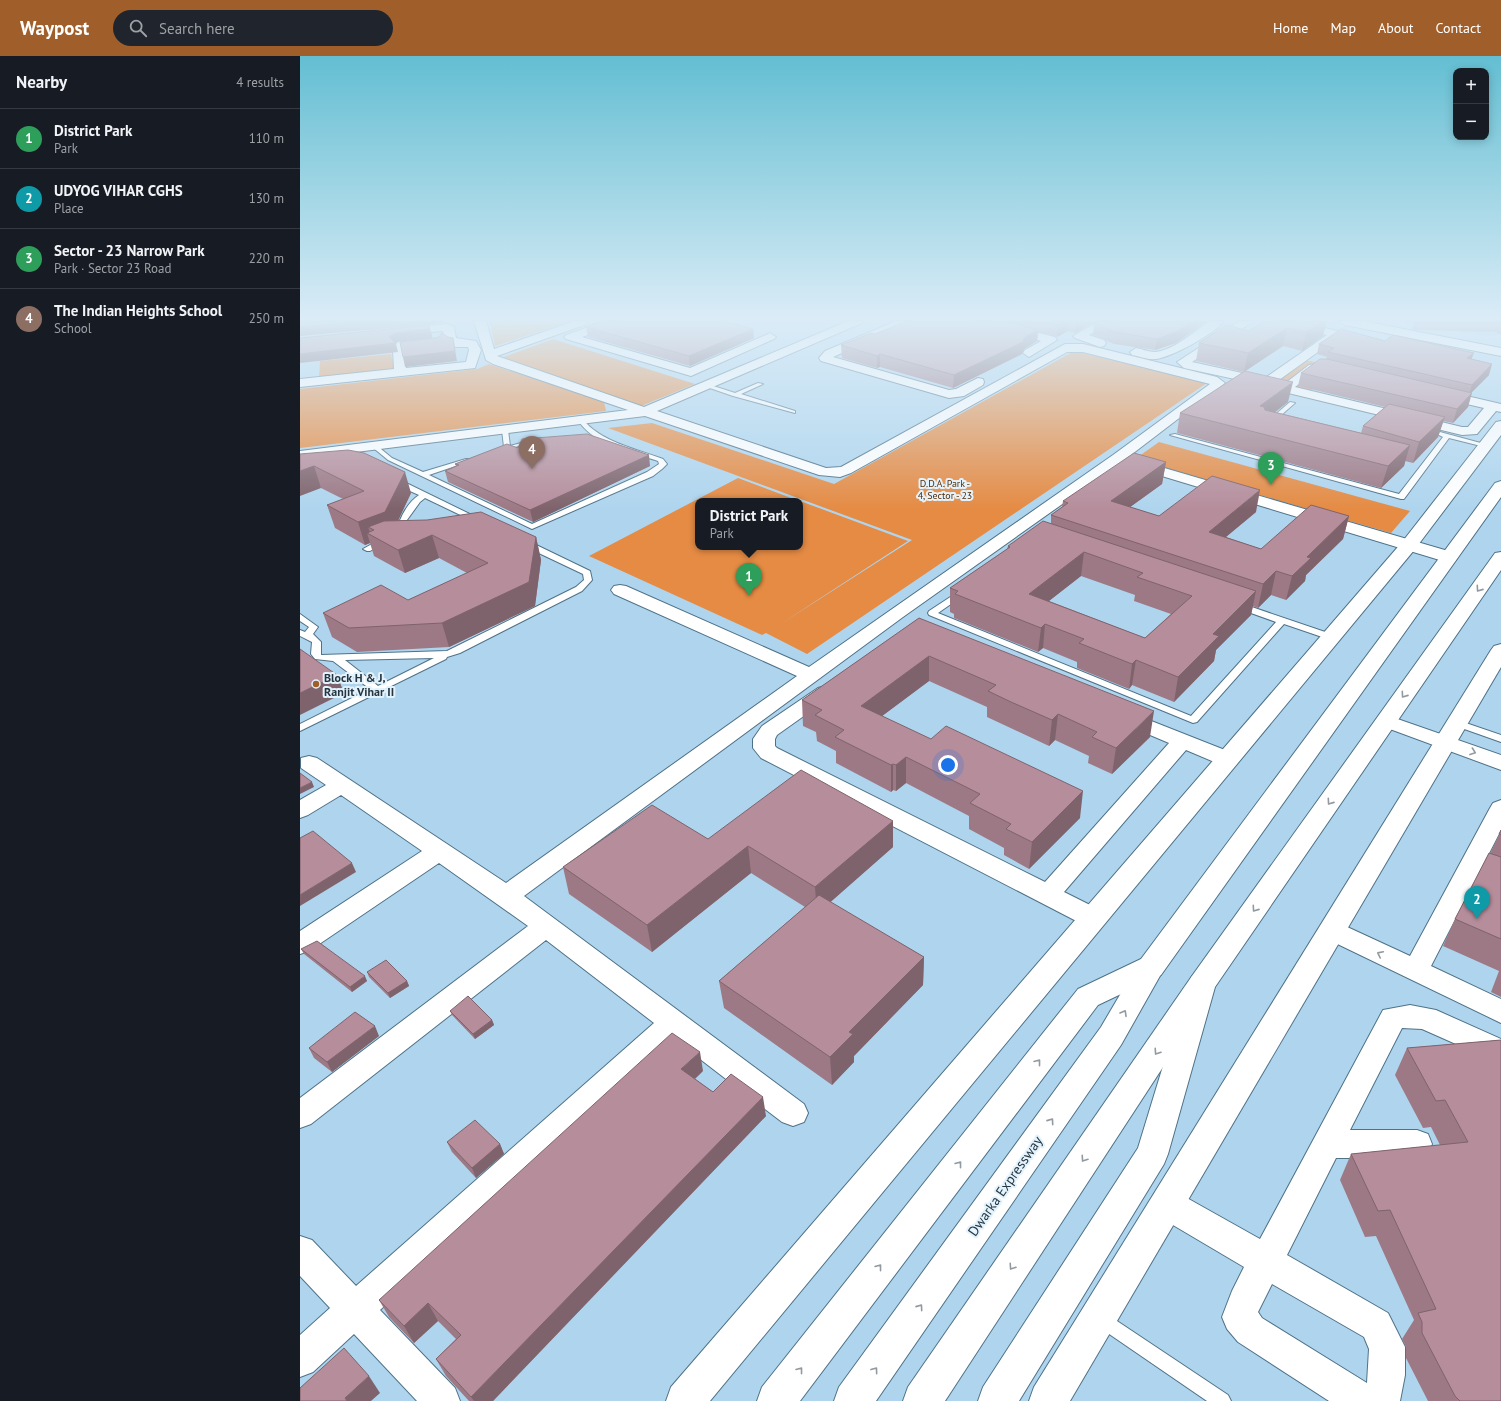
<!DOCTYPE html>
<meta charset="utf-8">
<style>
:root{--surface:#171b24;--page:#20242c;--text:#f1f3f6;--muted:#9ea1a6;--line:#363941;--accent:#a05f2a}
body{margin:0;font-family:"PT Sans",sans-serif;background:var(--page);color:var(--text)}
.controls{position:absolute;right:12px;top:12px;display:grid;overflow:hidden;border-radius:8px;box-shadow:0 2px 10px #0003}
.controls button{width:36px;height:36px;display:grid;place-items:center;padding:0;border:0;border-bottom:1px solid var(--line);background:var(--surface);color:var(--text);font:20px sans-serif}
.you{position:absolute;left:648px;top:709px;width:14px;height:14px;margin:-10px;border:3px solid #fff;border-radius:50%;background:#1a73e8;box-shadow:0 0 0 6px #1a73e833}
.badge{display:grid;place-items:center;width:26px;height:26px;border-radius:50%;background:var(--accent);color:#fff;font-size:13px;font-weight:700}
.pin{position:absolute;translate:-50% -33px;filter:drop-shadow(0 1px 2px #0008)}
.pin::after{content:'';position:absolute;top:21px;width:14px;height:12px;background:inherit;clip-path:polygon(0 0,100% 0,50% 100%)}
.popup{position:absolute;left:395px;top:442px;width:108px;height:52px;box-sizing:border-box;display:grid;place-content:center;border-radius:8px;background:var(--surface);filter:drop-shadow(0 1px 3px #0005);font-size:13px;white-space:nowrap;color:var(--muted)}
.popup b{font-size:15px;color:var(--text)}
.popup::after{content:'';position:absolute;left:50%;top:100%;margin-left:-8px;border:8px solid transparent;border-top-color:var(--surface)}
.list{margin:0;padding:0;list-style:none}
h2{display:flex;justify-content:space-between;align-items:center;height:52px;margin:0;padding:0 16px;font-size:17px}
h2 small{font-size:13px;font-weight:400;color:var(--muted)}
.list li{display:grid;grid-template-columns:26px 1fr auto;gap:12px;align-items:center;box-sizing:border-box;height:60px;padding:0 16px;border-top:1px solid var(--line)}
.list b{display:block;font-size:15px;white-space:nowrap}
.list p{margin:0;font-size:13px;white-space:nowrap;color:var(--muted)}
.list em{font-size:13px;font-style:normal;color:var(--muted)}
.icon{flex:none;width:22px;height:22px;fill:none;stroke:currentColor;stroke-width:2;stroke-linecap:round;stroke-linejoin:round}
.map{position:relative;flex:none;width:1201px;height:1345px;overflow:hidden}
header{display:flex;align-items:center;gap:24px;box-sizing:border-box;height:56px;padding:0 20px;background:var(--accent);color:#fff}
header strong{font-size:19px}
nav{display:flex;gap:22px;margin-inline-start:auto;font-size:14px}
.search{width:280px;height:36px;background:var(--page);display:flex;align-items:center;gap:10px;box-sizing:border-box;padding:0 14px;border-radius:22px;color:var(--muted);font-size:15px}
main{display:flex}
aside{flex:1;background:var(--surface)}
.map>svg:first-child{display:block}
</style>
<header>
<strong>Waypost</strong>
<div class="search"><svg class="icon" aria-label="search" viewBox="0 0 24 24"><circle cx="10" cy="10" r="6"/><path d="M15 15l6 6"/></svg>Search here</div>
<nav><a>Home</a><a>Map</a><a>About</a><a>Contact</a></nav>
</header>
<main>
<aside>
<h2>Nearby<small>4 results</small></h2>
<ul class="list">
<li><span class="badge" style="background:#2e9e5b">1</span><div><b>District Park</b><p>Park</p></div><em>110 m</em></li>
<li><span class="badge" style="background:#0f9aa8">2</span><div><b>UDYOG VIHAR CGHS</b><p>Place</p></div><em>130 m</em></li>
<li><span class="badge" style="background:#2e9e5b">3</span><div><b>Sector - 23 Narrow Park</b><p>Park · Sector 23 Road</p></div><em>220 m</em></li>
<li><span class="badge" style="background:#8d6e63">4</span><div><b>The Indian Heights School</b><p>School</p></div><em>250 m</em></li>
</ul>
</aside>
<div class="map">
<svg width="1201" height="1345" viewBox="0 0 1201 1345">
<rect width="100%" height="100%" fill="#afd5ee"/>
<polygon fill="#9bc7e3" points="1102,265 1201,265 1201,279 1181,280"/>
<g fill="#e58b44">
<polygon points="190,265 271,265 195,290"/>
<polygon points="253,283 395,328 341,350 201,302"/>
<polygon points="774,295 907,327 507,598 466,577 462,579 289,500 438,422 499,445 398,445 398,491 500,491 500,445 608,485 479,569 612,484 308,372 352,367 534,428"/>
<polygon points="91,298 95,315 19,322 20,305"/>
<polygon points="1005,304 1039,311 1008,337 970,327"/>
<polygon points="189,308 304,346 306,355 0,392 0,333 177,313"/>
<polygon points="859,386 1110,455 1091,477 835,403"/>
</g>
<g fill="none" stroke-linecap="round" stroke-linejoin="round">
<g stroke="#4e7288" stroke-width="2">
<g id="service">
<polygon points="458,327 463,328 441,338 495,355 495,357 433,340 404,330 407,328 435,337"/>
<polygon points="990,346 995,347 972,367 968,367 968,365"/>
<path d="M279 363H283C298 385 339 394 363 403L367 408 362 413 353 420 232 473 88 404 71 390 76 389 92 402 123 416 166 403H170V405L129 419 232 468 347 416 359 408 358 405C332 396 293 389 278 364Z"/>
<polygon points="205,372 208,374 210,390 232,384 235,386 199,395 199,393 204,391 202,374"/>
<polygon points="1140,376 1188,389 1185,391 1149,382 1104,443 1101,443 870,379 875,378 1099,438 1143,381 1137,378"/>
<path d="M94 424H100L182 464 181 466H175L125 442 120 446 107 464 103 479H97L96 477C99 463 107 447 119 439L94 428Z"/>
<polygon points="81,483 87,483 88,485 70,495 67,495 63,493"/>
<path d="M224 486H230L290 515 292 524 282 535 160 597 147 601 146 603 0 675V668L70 633 33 605 15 603 11 598 12 586 0 580V574L5 576 9 571 0 565V558L18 571 13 578 21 586V599L147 595 276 531 284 524 283 518 224 490ZM134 602 78 630 45 604Z"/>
<polygon points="661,534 664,535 664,539 638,557 891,660 976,566 937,552 936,550 937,548 943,548 1034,579 1035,581 1031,584 984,568 897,666 893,667 629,559 628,557 629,555"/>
<polygon points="1157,664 1201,679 1201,686 1153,669 1152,667"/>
<polygon points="802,1255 928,1339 931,1345 907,1345 796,1269 794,1263 796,1257"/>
</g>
</g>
<g stroke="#4e7288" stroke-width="2">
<g id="minor">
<polygon points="174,265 186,265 194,293 275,265 288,265 287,268 197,300 344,351 548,265 564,265 562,267 357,355 526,412 541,411 765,288 783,288 917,321 925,327 823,405 603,561 224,840 504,1048 508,1057 504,1066 493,1070 482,1066 374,983 80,1254 155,1332 160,1345 117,1345 54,1278 13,1316 0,1321 0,1279 30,1252 0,1220 0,1180 12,1184 56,1230 354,967 246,884 11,1068 0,1072 0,1042 228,870 139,807 9,895 0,898 0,875 122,795 41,739 8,759 0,762 0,744 26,729 1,712 1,702 9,700 17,702 206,827 497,620 314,538 311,534 314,530 320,529 326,530 509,611 813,399 910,328 783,296 767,296 551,417 540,421 519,419 345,360 0,403 0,395 328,354 193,308 186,304"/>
<polygon points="305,265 322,265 320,267 282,281 390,312 466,279 470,277 476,281 474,283 391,320 266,283 264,281 266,279"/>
<polygon points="596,265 612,265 610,267 533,301 649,334 656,333 678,322 683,323 684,326 683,329 664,340 649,342 521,305 519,302 525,295"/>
<polygon points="672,265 691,265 755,281 757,284 729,301 723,297 725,294 741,285 674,267"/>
<polygon points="799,265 813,265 789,279 804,284 806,287 804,290 800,291 775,282 773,280"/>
<path d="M910 265H924C914 278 872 301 856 303 848 304 839 300 832 299L830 296 836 292C842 293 849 296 855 296 875 294 894 275 910 265Z"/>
<polygon points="940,265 954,265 892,306 965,322 1027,279 979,267 977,265 997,265 1041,276 1043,278 972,329 967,330 884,312 877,306"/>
<path d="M148 268 154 271 156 282 176 285 181 294 175 312 0 331V323L94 313 92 275 94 273ZM143 275 146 287 155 291H168L169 294 166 306 106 312 104 278Z"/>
<polygon points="1025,307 1029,308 1031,311 1029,314 1016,315 995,331 1162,371 1168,371 1184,352 1136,341 1134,338 1136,335 1141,334 1201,348 1201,356 1196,355 1177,378 1162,379 980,335 979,332 1009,309"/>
<polygon points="837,404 1155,497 1157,501 1155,505 1149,506 1143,505 832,411 830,408 832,405"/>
<polygon points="525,630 532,632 535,636 532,640 477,679 475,683 475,690 477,692 745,826 869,687 817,665 814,661 817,657 824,655 831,657 935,698 938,703 935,708 927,710 919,708 886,694 764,836 802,855 806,862 802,869 793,872 784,869 461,702 453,692 453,683 462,670 518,632"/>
<polygon points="1086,659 1201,699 1201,714 1079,669 1076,665 1079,661"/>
<polygon points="1201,744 1201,774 1131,910 1201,943 1201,967 1023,881 1019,874 1023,867 1032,864 1110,900 1190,752 1193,747"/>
<path d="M1110 949 1136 954 1201 983V1008L1122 973 1102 972 1050 1074H1117L1128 1078 1132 1088 1128 1098 1117 1102H1036L987 1199 1088 1257 1105 1291V1319L1100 1345H1029L938 1286 927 1273 922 1261 932 1235 944 1211 856 1159 851 1148 856 1137 867 1133 878 1137 960 1183 1083 954ZM972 1228 1064 1281 1069 1293 1067 1327 962 1262 958 1256Z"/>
</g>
</g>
<g stroke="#4e7288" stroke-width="2">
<g id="tertiary">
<polygon points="1039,265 1063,265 1201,292 1201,300 1045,269"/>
<polygon points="1201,365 1201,379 1115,493 410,1345 366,1345 371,1331 1103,485 1196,366"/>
<polygon points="1201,588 1201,611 770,1345 729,1345 734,1331 1191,594 1194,590"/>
</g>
</g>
<g stroke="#4e7288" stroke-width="2">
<g id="secondary">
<polygon points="1201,425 1201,441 861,919 798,949 500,1345 457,1345 462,1331 778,933 841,903 1195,427"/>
<polygon points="1201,496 1201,514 915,931 868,1098 864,1108 719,1345 678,1345 683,1331 838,1092 888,928 892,920 1195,497"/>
</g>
</g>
<g stroke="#4e7288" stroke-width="2">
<g id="trunk">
<polygon points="851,900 861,903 865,911 821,989 576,1345 534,1345 539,1331 801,971 841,903"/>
<polygon points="902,917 912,920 916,928 912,936 645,1345 603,1345 608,1331 892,920"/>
</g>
</g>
<use href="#service" fill="#fff" fill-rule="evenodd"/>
<use href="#minor" fill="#fff" fill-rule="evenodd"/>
<use href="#tertiary" fill="#fff" fill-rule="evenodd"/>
<use href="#secondary" fill="#fff" fill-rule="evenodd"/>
<use href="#trunk" fill="#fff" fill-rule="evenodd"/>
</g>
<g fill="#9d7985" fill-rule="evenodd">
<polygon points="607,265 796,265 775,277 768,275 757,281 738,276 737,285 724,293 722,298 653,332 580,311 577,312 542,302 541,289 575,278"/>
<polygon points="797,265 907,265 876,287 855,294 814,288 793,279 794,267"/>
<polygon points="965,265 1023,280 1002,295 983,290 945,315 988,346 975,356 1061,377 1063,370 1085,351 998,330 1001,317 1026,303 1027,301 1017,298 1019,288 1085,285 1172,303 1189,319 1171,337 1168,351 1153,367 1143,365 1138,381 1113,407 1105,405 1104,410 1081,432 877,377 880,357 944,316 896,305 899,287 949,275"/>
<polygon points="1114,265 1201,265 1201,278 1199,278 1196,276 1119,274 1112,273"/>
<polygon points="286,271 454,282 390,310 288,281"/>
<polygon points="218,392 350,410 233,466 148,426 145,415 156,410 155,408"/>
<polygon points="0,398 111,437 98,464 236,481 241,504 235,550 149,591 57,596 32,581 23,557 108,544 167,517 139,502 105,517 74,500 70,487 65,489 35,472 27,449 43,443 21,432"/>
<path d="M866 406 862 428 830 451 859 460 956 456 926 481 961 493 1049 460 1043 483 1006 519 1005 525 986 544 971 539 958 552 953 550 951 559 916 594 914 605 874 646 832 629 829 633 777 612V606L743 592 738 596 654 562V558L650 556V532L707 493 708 490 751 467V459L762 451 763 445ZM781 520 835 539 834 545 871 558 845 582 749 545Z"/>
<polygon points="619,562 850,681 812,718 788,707 789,700 755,684 749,690 687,661 687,651 629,625 582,660 780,762 729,813 704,799 704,792 669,773 669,760 606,727 596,735 593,734 591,736 536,707 536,695 517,685 516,676 503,670 502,644"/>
<polygon points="593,765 593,791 530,846 624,901 623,929 554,1000 554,1006 532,1029 424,952 419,925 505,851 451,817 352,896 269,838 263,811 408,783"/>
<polygon points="1201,774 1201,941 1191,936 1199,915 1143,890 1155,863 1190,798"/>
<polygon points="1,893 67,925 52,936 4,898"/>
<polygon points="67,916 107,925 109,930 90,942 69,921"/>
<polygon points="150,955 192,964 194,969 175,983 152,959"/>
<polygon points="79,980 32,1016 14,1002 9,992"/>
<polygon points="1201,984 1201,1345 1128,1345 1106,1302 1106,1291 1102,1283 1114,1264 1076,1180 1065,1181 1040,1124 1051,1098 1140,1089 1131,1071 1123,1072 1095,1019 1107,992"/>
<polygon points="403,1015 395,1023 413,1036 466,1060 193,1345 169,1345 146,1320 136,1303 156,1283 138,1265 114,1287 89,1261 79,1244"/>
<polygon points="147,1086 200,1088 204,1098 176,1122 152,1096"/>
</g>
<g fill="#7f636c">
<polygon points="66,265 143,265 144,267 0,280 0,271"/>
<polygon points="766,265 769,265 768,275 757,281 758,269"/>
<polygon points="776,265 796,265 775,277"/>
<polygon points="892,265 907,265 876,287 855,294 857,283"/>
<polygon points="1023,265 1027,265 1023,280 1002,295 1006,276"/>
<polygon points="129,269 132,278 132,282 98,286 96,288 98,296 0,307 0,298 89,281 96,277"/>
<polygon points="987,272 983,290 944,316 948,297"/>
<polygon points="453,273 454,282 390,310 389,300"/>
<polygon points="738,274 737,285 724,293 722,298 653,332 654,319"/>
<polygon points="153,282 157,305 105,311 103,301"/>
<polygon points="1174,297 1170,307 1167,302"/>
<polygon points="580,298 580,311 577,312 577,300"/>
<polygon points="1192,308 1189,319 1169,339 1172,329"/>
<polygon points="993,326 988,346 956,371 960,350"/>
<polygon points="1172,337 1168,351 1153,367 1157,353"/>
<polygon points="1145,361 1138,381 1113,407 1119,386"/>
<polygon points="1110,389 1104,410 1081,432 1088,410"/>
<polygon points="349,399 350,410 233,466 230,454"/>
<polygon points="866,406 862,428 808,467 811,445"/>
<polygon points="14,410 21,432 0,440 0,415"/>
<polygon points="105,416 111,437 92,478 74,474 68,471 71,479 67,477 70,487 65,489 58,466"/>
<polygon points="960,434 956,456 904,499 909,476"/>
<polygon points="1049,460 1043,483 1006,519 1005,525 986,544 992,520 1007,501"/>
<polygon points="132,479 139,502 105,517 98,494"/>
<polygon points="236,481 241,504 235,550 149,591 142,567"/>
<polygon points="784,496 781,520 727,562 729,538"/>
<polygon points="976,515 971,539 958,552 963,528"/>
<polygon points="956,535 951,559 916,594 914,605 874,646 878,621 913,578"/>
<polygon points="745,568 743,592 738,596 741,572"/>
<polygon points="629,600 629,625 562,675 561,650"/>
<polygon points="836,604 832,629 829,633 832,608"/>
<polygon points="37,619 44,637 0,659 0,637"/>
<polygon points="854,655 850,681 812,718 816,692"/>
<polygon points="758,658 755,684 749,690 752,664"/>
<polygon points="606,701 606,727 596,735 596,709"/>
<polygon points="593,708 593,734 591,736 591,709"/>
<polygon points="12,726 14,731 0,738 0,732"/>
<polygon points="783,735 780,762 729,813 732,786"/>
<polygon points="593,765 593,791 517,858 515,831"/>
<polygon points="448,790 451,817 352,896 347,869"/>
<polygon points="52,807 56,816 0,850 0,839"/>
<polygon points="624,901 623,929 554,1000 554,1006 532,1029 530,1001 549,976"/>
<polygon points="65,920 67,925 52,936 50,931"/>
<polygon points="107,925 109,930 90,942 88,937"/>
<polygon points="192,964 194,969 175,983 173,978"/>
<polygon points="75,970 79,980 32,1016 27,1006"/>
<polygon points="400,996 403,1015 385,1032 381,1013"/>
<polygon points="463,1041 466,1060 193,1345 174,1345 171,1341"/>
<polygon points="200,1088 204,1098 176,1122 172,1112"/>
<polygon points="128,1247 138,1265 114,1287 104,1270"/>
<polygon points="69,1320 80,1337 71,1345 47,1345 45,1342"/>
</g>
<g fill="#b68d9b" stroke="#7f636c" fill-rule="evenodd">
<polygon points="0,265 66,265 0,271"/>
<polygon points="302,265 424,265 453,273 389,300 286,271"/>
<polygon points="607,265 705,265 738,274 725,281 723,286 654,319 580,298 577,300 541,289 571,277 575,278"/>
<polygon points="742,265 766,265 758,269"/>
<polygon points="797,265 892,265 878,275 857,283 815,276 794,267"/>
<polygon points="965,265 1023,265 1006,276 987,272 948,297 899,287 926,269 949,275"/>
<polygon points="129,269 129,273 96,277 89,281 95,287 0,298 0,282"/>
<polygon points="1041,273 1085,285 1093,279 1174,297 1167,302 1192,308 1172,329 1028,296 1034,292 1019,288"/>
<polygon points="142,277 148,281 153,282 155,295 103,301 100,286 135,282 139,281"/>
<polygon points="1020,303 1027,303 1172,337 1157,353 1001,317"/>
<polygon points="945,315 993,326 960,350 964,351 965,354 1110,389 1088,410 880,357"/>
<polygon points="1089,348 1145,361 1119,386 1063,370"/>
<polygon points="287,378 349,399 230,454 145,415 159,409 155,408 207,388 218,392 222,383"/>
<polygon points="48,394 64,397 105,416 85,456 58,466 27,449 64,435 14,410 0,415 0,398"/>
<polygon points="834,397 866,406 811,445 859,460 912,420 960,434 909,476 961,493 1011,449 1049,460 1007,501 1011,502 992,520 976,515 963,528 751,459 768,447 763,445"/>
<polygon points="181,456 236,481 229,526 142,567 49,572 23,557 81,529 108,544 188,507 132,479 98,494 67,477 74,474 68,471 84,465 127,464"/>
<path d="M743 465 956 535 913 578 919 580 878 621 836 604 832 608 779 587 784 583 745 568 741 572 655 538 658 535 650 532 710 491 708 490ZM784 496 843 517 837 521 892 540 845 582 729 538Z"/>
<polygon points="619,562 854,655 816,692 792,681 797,676 758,658 752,664 711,646 688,635 696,629 629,600 561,650 631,683 646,670 783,735 732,786 706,773 711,768 670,747 680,738 606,701 596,709 593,708 591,709 535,681 544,674 515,659 522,654 502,644"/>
<polygon points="0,593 37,619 0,637"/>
<polygon points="501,714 593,765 515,831 448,790 347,869 263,811 352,749 408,783"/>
<polygon points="0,717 12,726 0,732"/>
<polygon points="1201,774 1201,779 1199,778"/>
<polygon points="13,775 52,807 0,839 0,782"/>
<polygon points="1189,797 1201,801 1201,883 1155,863"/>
<polygon points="519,839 624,901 549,976 553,978 530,1001 419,925"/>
<polygon points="17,885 65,920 50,931 1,893"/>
<polygon points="86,904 107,925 88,937 67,916"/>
<polygon points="168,940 192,964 173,978 150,955"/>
<polygon points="55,956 75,970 27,1006 9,992"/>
<polygon points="372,977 400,996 381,1013 413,1036 431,1018 463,1041 171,1341 136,1303 161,1279 128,1247 104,1270 79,1244"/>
<polygon points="1201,984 1201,1345 1160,1345 1155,1340 1122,1277 1122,1266 1118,1257 1136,1253 1090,1154 1078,1155 1051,1098 1168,1086 1145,1044 1136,1045 1107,992"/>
<polygon points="175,1064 200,1088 172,1112 147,1086"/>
<polygon points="44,1292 69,1320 45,1342 47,1345 0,1345 0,1332"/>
</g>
<defs><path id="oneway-chevron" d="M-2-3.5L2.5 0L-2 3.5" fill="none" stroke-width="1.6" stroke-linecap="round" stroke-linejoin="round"/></defs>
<g stroke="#929a9f">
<use href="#oneway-chevron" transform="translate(1179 533) rotate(125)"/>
<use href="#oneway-chevron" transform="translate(1104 639) rotate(125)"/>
<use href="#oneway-chevron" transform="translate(1173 696) rotate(20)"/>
<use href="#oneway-chevron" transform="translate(1030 746) rotate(125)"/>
<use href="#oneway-chevron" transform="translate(955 853) rotate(125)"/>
<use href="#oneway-chevron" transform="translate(1080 898) rotate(-154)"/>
<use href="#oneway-chevron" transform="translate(824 957) rotate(-60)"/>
<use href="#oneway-chevron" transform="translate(857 996) rotate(124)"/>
<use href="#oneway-chevron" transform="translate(738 1006) rotate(-52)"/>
<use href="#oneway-chevron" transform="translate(751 1065) rotate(-55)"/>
<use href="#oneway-chevron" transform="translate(784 1103) rotate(124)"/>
<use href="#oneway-chevron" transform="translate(659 1108) rotate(-52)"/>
<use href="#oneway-chevron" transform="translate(579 1211) rotate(-52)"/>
<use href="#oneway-chevron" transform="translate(712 1211) rotate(124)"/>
<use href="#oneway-chevron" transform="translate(620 1251) rotate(-55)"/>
<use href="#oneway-chevron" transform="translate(500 1314) rotate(-52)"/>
<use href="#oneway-chevron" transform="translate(575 1314) rotate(-54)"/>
</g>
<linearGradient id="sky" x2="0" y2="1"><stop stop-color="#63bed2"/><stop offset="0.58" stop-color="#dbecf7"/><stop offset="1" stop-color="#dbecf7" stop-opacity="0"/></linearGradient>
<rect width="1201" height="453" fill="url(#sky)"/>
<circle fill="#a05f2a" stroke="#e3f3fd" stroke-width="1.5" cx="16" cy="628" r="4"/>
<g text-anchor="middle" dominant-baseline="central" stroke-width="4" stroke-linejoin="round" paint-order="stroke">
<g font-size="10" fill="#552c07" stroke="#e3f3fd">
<text x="645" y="427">D.D.A. Park -<tspan x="645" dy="12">4, Sector - 23</tspan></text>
</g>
<g font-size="12" font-weight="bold" fill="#26353f" stroke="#e3f3fd" text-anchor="start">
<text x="24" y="621">Block H &amp; J,<tspan x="24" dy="14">Ranjit Vihar II</tspan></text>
</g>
<g font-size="14" fill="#26353f" stroke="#e3f3fd">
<text transform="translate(705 1130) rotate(-55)">Dwarka Expressway</text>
</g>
</g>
</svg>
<div class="controls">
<button>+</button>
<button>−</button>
</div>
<div class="you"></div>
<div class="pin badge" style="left:449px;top:540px;background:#2e9e5b">1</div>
<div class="popup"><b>District Park</b>Park</div>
<div class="pin badge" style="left:1177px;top:863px;background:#0f9aa8">2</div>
<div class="pin badge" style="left:971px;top:429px;background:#2e9e5b">3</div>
<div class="pin badge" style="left:232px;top:413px;background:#8d6e63">4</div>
</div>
</main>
